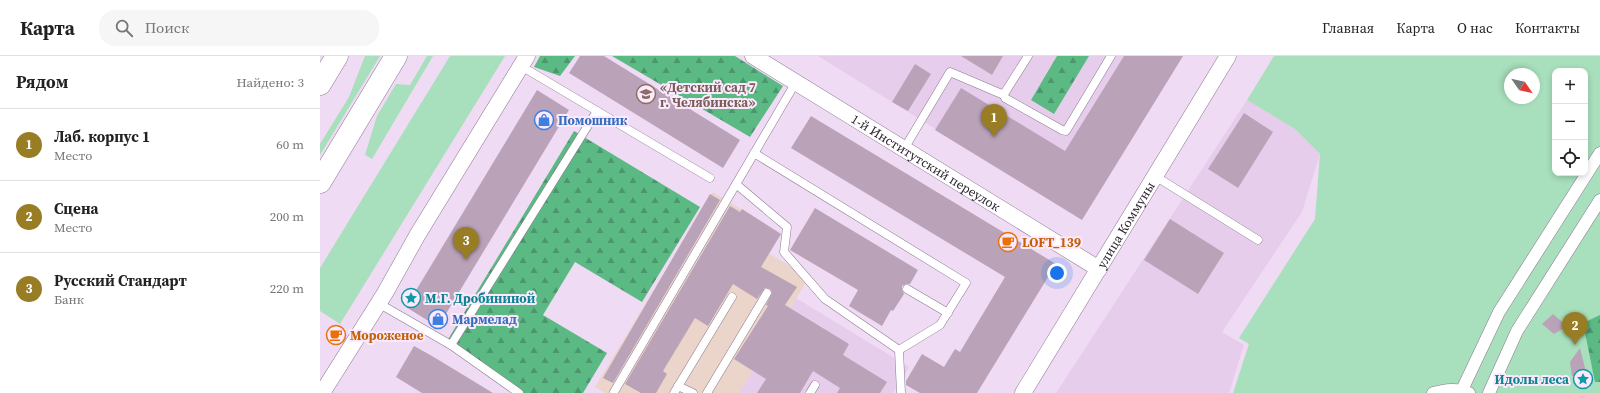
<!DOCTYPE html>
<html lang="ru">
<meta charset="utf-8">
<style>
:root{--surface:#fff;--page:#f6f6f6;--text:#222;--muted:#767676;--line:#e0e0e0;--accent:#997d25}
body{margin:0;font-family:"Source Serif 4",serif;background:var(--page);color:var(--text)}
.controls{position:absolute;right:12px;top:12px;display:grid;overflow:hidden;border-radius:8px;box-shadow:0 2px 6px #0003}
.controls button{width:36px;height:36px;display:grid;place-items:center;padding:0;border:0;border-bottom:1px solid var(--line);background:var(--surface);color:var(--text);font:20px sans-serif}
.compass{position:absolute;left:1184px;top:12px;width:36px;height:36px;border-radius:50%;background:var(--surface);box-shadow:0 2px 6px #0003;rotate:124deg}
.you{position:absolute;left:737px;top:217px;width:14px;height:14px;margin:-10px;border:3px solid #fff;border-radius:50%;background:#1a73e8;box-shadow:0 0 0 6px #1a73e833}
.badge{display:grid;place-items:center;width:26px;height:26px;border-radius:50%;background:var(--accent);color:#fff;font-size:13px;font-weight:700}
.pin{position:absolute;translate:-50% -33px;filter:drop-shadow(0 1px 2px #0008)}
.pin::after{content:'';position:absolute;top:21px;width:14px;height:12px;background:inherit;clip-path:polygon(0 0,100% 0,50% 100%)}
.list{margin:0;padding:0;list-style:none}
h2{display:flex;justify-content:space-between;align-items:center;height:52px;margin:0;padding:0 16px;font-size:17px}
h2 small{font-size:13px;font-weight:400;color:var(--muted)}
.list li{display:grid;grid-template-columns:26px 1fr auto;gap:12px;align-items:center;box-sizing:border-box;height:72px;padding:0 16px;border-top:1px solid var(--line)}
.list b{display:block;font-size:15px;white-space:nowrap}
.list p{margin:0;font-size:13px;white-space:nowrap;color:var(--muted)}
.list em{font-size:13px;font-style:normal;color:var(--muted)}
.icon{flex:none;width:22px;height:22px;fill:none;stroke:currentColor;stroke-width:2;stroke-linecap:round;stroke-linejoin:round}
.map{position:relative;flex:none;width:1280px;height:337px;overflow:hidden}
header{display:flex;align-items:center;gap:24px;box-sizing:border-box;height:56px;padding:0 20px;background:var(--surface);border-bottom:1px solid var(--line)}
header strong{font-size:19px}
nav{display:flex;gap:22px;margin-inline-start:auto;font-size:14px}
.search{width:280px;height:36px;background:var(--page);display:flex;align-items:center;gap:10px;box-sizing:border-box;padding:0 14px;border-radius:16px;color:var(--muted);font-size:15px}
main{display:flex}
aside{flex:1;background:var(--surface)}
.map>svg:first-child{display:block}
</style>
<header>
<strong>Карта</strong>
<div class="search"><svg class="icon" aria-label="search" viewBox="0 0 24 24"><circle cx="10" cy="10" r="6"/><path d="M15 15l6 6"/></svg>Поиск</div>
<nav><a>Главная</a><a>Карта</a><a>О нас</a><a>Контакты</a></nav>
</header>
<main>
<aside>
<h2>Рядом<small>Найдено: 3</small></h2>
<ul class="list">
<li><span class="badge">1</span><div><b>Лаб. корпус 1</b><p>Место</p></div><em>60 m</em></li>
<li><span class="badge">2</span><div><b>Сцена</b><p>Место</p></div><em>200 m</em></li>
<li><span class="badge">3</span><div><b>Русский Стандарт</b><p>Банк</p></div><em>220 m</em></li>
</ul>
</aside>
<div class="map">
<svg width="1280" height="337" viewBox="0 0 1280 337">
<defs>
<pattern id="forest-firs" width="22" height="20" patternUnits="userSpaceOnUse"><rect width="22" height="20" fill="#5bb984"/><path d="M5 1l3.5 6h-7zM16 11l3.5 6h-7z" fill="#4b966c"/></pattern>
</defs>
<rect width="100%" height="100%" fill="#f0dbf4"/>
<g fill="#e7cdec">
<polygon points="498,0 863,0 762,164"/>
<polygon points="927,44 975,73 1000,98 982,156 902,276 924,289 909,337 736,337"/>
<polygon points="476,242 589,311 573,337 419,337"/>
</g>
<polygon fill="#ebd4c9" points="393,136 460,177 448,197 489,221 419,337 286,337 275,331"/>
<g fill="#a8dfbc" fill-rule="evenodd">
<polygon points="45,0 60,0 0,99 0,88 29,41"/>
<polygon points="107,0 113,0 52,103 45,99 57,60 76,28 90,29"/>
<polygon points="130,0 185,0 20,268 0,255 0,212"/>
<path d="M954 0H1280V337H913L929 288 919 282 995 163 1000 98 975 73 927 44ZM1235 15H1265V117H1235ZM1190 18H1214V42H1190Z"/>
</g>
<g fill="url(#forest-firs)">
<polygon points="220,0 255,0 240,20 214,11"/>
<polygon points="292,0 415,0 463,30 430,81"/>
<polygon points="737,0 769,0 734,58 711,44"/>
<polygon points="254,75 380,151 322,246 255,206 223,259 287,297 263,337 203,337 124,290"/>
<polygon points="1280,259 1280,326 1275,326 1263,267"/>
</g>
<g fill="#baa3b9">
<polygon points="260,0 284,0 420,84 403,112 249,17"/>
<polygon points="641,0 683,0 672,19"/>
<polygon points="804,0 863,0 762,164 615,74 641,32 745,95"/>
<polygon points="595,8 611,18 588,55 572,46"/>
<polygon points="217,34 249,54 118,271 86,251"/>
<polygon points="924,57 953,76 918,132 888,113"/>
<polygon points="491,60 736,208 657,337 600,337 586,329 586,325 602,298 624,311 635,293 640,296 685,221 471,92"/>
<polygon points="390,138 400,144 293,327 283,322"/>
<polygon points="410,150 420,156 422,153 461,178 441,211 477,231 465,249 529,288 523,299 567,326 560,337 517,337 520,332 493,315 480,337 437,337 446,323 414,303 448,250 446,249 452,237 450,233 445,232 437,243 413,228 388,270 375,262 343,315 347,318 336,337 321,337 305,328"/>
<polygon points="495,152 598,214 590,228 587,228 582,230 582,233 584,238 573,255 571,254 562,270 529,250 538,234 470,194"/>
<polygon points="850,163 904,197 878,238 824,204"/>
<polygon points="1233,258 1247,270 1234,278 1222,268"/>
<polygon points="94,290 112,300 173,337 102,337 76,321"/>
<polygon points="1260,292 1266,316 1252,320 1250,306"/>
</g>
<g fill="none" stroke-linecap="round" stroke-linejoin="round">
<g stroke="#8b788f" stroke-width="9">
<g id="service">
<polyline points="708,0 684,38 685,42 742,74 746,75 791,0"/>
<polyline points="201,10 390,122"/>
<polyline points="584,93 630,16 684,39"/>
<polyline points="434,97 646,227 620,269 579,294 581,337"/>
<polyline points="835,120 938,184"/>
<polyline points="416,128 467,171 464,196 505,243 579,294"/>
<polyline points="587,233 628,257"/>
<polyline points="58,247 131,289 199,337"/>
<polyline points="131,289 277,55"/>
<polyline points="358,330 373,337"/>
<polyline points="294,336 476,26"/>
<polyline points="354,337 412,241"/>
<polyline points="387,337 447,237"/>
<polyline points="490,337 495,329"/>
</g>
</g>
<g stroke="#8b788f" stroke-width="13">
<g id="pedestrian">
<polyline points="1142,334 1179,256 1280,97"/>
<path d="M1113 337C1125 334 1136 332 1149 337"/>
<polyline points="1169,337 1197,275 1280,144"/>
</g>
</g>
<g stroke="#8b788f" stroke-width="17">
<g id="minor">
<path id="s1" d="M433 0 779 213"/>
<polyline points="2,337 65,237 98,178 207,0"/>
<path id="s2" d="M703 337 908 0"/>
</g>
</g>
<g stroke="#8b788f" stroke-width="23">
<g id="secondary">
<polyline points="0,28 17,0"/>
<polyline points="0,126 76,0"/>
</g>
</g>
<use href="#service" stroke="#fff" stroke-width="8"/>
<use href="#pedestrian" stroke="#fff" stroke-width="12"/>
<use href="#minor" stroke="#fff" stroke-width="16"/>
<use href="#secondary" stroke="#fff" stroke-width="22"/>
</g>
<defs>
<g id="school-ring" transform="scale(1)"><circle r="9.5" fill="#fbeafe" stroke="#8d6e63" stroke-width="1.5"/><path d="M0-5L7-2L0 1L-7-2ZM-4 1L0 2.5L4 1V4Q0 6-4 4Z" fill="#8d6e63"/></g>
<g id="shop-ring" transform="scale(1)"><circle r="9.5" fill="#fbeafe" stroke="#3f7fe0" stroke-width="1.5"/><path d="M-5-2.5h2.3a2.7 3.5 0 0 1 5.4 0H5L5.5 6h-11ZM-1.5-2.5h3a1.5 2.3 0 0 0-3 0Z" fill="#3f7fe0"/></g>
<g id="cafe-ring" transform="scale(1)"><circle r="9.5" fill="#fbeafe" stroke="#e8710a" stroke-width="1.5"/><path d="M-5.5-4.5H6V0H3Q3 3.5 0 3.5H-2.5Q-5.5 3.5-5.5 0ZM3-3.2v2h1.7v-2ZM-6 4.5H4V6H-6Z" fill="#e8710a"/></g>
<g id="sight-ring" transform="scale(1)"><circle r="9.5" fill="#fbeafe" stroke="#0f9aa8" stroke-width="1.5"/><path d="M0-6L1.8-2.2L6-1.7L2.9 1.2L3.7 5.4L0 3.3L-3.7 5.4L-2.9 1.2L-6-1.7L-1.8-2.2Z" fill="#0f9aa8"/></g>
</defs>
<g fill-rule="evenodd">
<use href="#school-ring" x="326" y="38"/>
<use href="#shop-ring" x="224" y="64"/>
<use href="#cafe-ring" x="688" y="186"/>
<use href="#sight-ring" x="91" y="242"/>
<use href="#shop-ring" x="118" y="263"/>
<use href="#cafe-ring" x="16" y="279"/>
<use href="#sight-ring" x="1263" y="323"/>
</g>
<g text-anchor="middle" dominant-baseline="central" stroke-width="4" stroke-linejoin="round" paint-order="stroke">
<g font-size="13" font-weight="bold" fill="#785e54" stroke="#fbeafe" text-anchor="start">
<text x="340" y="31">«Детский сад 7<tspan x="340" dy="15">г. Челябинска»</tspan></text>
</g>
<g font-size="13" font-weight="bold" fill="#366cbe" stroke="#fbeafe" text-anchor="start">
<text x="238" y="64">Помошник</text>
<text x="132" y="263">Мармелад</text>
</g>
<g font-size="13" fill="#2c242e" stroke="#fbeafe">
<text stroke="none"><textPath href="#s1" startOffset="203">1-й Институтский переулок</textPath></text>
<text stroke="none"><textPath href="#s2" startOffset="197">улица Коммуны</textPath></text>
</g>
<g font-size="13" font-weight="bold" fill="#c56008" stroke="#fbeafe" text-anchor="start">
<text x="702" y="186">LOFT_139</text>
<text x="30" y="279">Мороженое</text>
</g>
<g font-size="13" font-weight="bold" fill="#0d838f" stroke="#fbeafe" text-anchor="start">
<text x="105" y="242">М.Г. Дробининой</text>
<text x="1249" y="323" text-anchor="end">Идолы леса</text>
</g>
</g>
</svg>
<div class="controls">
<button>+</button>
<button>−</button>
<button><svg class="icon" aria-label="locate" viewBox="0 0 24 24"><circle cx="12" cy="12" r="6"/><path d="M12 2v4M12 18v4M2 12h4M18 12h4"/></svg></button>
</div>
<svg class="compass" viewBox="-18 -18 36 36"><path d="M0-13l5 13h-10z" fill="#e53935"/><path d="M0 13l5-13h-10z" fill="#767676"/></svg>
<div class="you"></div>
<div class="pin badge" style="left:674px;top:81px">1</div>
<div class="pin badge" style="left:1255px;top:289px">2</div>
<div class="pin badge" style="left:146px;top:204px">3</div>
</div>
</main>
